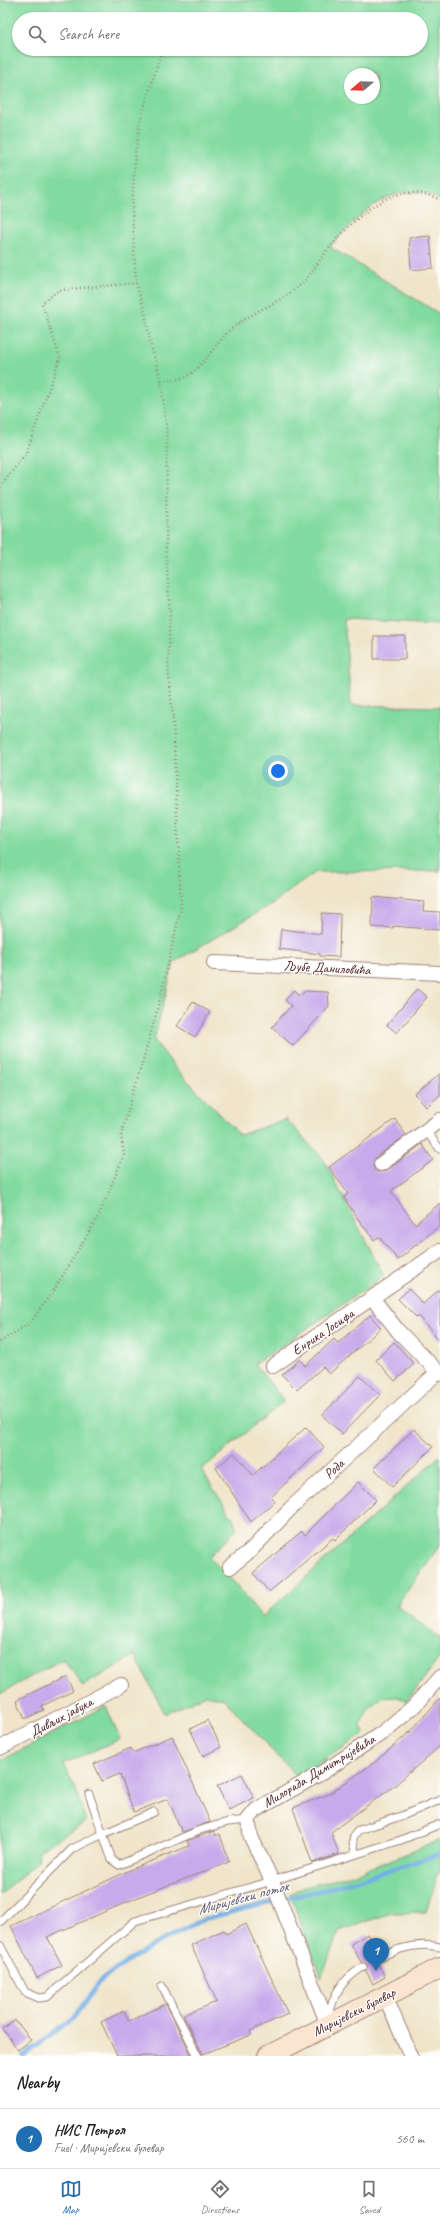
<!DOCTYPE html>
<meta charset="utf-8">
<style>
:root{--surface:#fff;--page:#f6f6f6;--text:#202124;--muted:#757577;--line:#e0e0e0;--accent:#1f6fb2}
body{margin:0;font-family:Caveat,sans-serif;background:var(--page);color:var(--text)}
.compass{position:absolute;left:344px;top:68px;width:36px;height:36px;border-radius:50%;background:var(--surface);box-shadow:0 1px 3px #0004;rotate:251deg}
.you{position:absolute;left:278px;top:771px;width:14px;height:14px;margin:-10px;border:3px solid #fff;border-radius:50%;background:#1a73e8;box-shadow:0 0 0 6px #1a73e833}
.badge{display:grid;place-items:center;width:26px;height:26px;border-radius:50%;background:var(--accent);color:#fff;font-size:13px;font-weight:700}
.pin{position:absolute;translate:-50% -33px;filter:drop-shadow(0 1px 2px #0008)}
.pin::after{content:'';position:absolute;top:21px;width:14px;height:12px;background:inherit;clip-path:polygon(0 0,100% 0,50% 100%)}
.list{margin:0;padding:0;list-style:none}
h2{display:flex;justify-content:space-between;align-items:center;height:52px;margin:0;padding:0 16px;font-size:17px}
h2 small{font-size:13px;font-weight:400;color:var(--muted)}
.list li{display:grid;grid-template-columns:26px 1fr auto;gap:12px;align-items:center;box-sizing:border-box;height:60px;padding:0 16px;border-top:1px solid var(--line)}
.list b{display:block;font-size:15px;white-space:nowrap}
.list p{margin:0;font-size:13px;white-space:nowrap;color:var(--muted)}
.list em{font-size:13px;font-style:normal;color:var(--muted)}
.icon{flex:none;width:22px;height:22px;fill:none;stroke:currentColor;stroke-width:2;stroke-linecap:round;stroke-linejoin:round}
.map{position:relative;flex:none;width:440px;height:2056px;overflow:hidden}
.search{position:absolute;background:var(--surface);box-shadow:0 1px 3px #0004;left:12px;right:12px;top:12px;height:44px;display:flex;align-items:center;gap:10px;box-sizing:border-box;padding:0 14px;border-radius:22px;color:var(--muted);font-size:15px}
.sheet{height:112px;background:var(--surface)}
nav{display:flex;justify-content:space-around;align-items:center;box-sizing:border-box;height:56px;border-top:1px solid var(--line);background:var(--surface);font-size:11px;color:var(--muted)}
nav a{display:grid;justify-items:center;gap:2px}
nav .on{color:var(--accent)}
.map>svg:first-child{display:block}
</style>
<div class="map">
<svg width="440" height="2056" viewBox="0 0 440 2056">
<rect width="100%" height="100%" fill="#fdfcf7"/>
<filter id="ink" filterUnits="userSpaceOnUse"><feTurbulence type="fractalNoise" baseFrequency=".025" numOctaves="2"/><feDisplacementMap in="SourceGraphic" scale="8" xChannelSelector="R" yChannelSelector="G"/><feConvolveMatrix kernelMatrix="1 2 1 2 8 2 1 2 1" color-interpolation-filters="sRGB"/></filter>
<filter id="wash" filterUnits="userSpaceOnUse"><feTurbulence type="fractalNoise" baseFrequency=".012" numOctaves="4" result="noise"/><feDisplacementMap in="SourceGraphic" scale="16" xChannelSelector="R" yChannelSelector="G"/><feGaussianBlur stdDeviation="0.9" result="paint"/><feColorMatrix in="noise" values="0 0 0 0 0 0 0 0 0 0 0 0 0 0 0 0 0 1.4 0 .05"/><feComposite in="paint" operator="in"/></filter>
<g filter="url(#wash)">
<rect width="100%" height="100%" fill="#f0e5ca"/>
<g fill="#81da9f" stroke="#667c65" fill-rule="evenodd">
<path d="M0 0H440V200C394 175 358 216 330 247L440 314V624L344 619 351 705 440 707V871L316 872 270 905 174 962 154 1040 177 1070 240 1135 286 1119 324 1160 384 1276 255 1364 284 1401 201 1470 233 1518 237 1529 209 1557 233 1581 262 1617 440 1456V1545L397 1605 440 1638V1657L407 1701C384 1688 369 1704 360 1725L365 1734 297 1777 224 1699 206 1695 165 1714 135 1655 83 1686 63 1659 0 1694ZM19 19H421V49H19ZM350 74H374V98H350Z"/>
<polygon points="106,1706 120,1739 63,1764 76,1789 86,1822 39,1850 38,1861 0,1895 0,1761"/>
<path d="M440 1840V1872L437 1874 426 1912 391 1913 339 1931 321 1978 290 1894C303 1885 321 1884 336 1879 372 1868 406 1854 440 1840Z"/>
</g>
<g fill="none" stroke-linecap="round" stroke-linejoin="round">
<polyline stroke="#75aee5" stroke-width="4.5" points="23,2056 71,2020 104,1977 152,1946 204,1919 337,1886 440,1854"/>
</g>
<g id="blocks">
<g fill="#c7aaeb">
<polygon points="430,236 433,268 411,270 409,238"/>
<rect x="374" y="636" width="31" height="23"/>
<polygon points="373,897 424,902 423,911 440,912 440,930 393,926 393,928 372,927"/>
<polygon points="322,913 340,914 339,957 320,956 320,954 279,949 281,929 321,934"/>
<polygon points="417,989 427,997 397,1033 387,1025"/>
<polygon points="294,990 300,996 304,991 328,992 329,1006 293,1046 272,1027 291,1006 285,1000"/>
<polygon points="193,1002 210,1012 195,1037 177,1026"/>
<polygon points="440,1073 440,1095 426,1107 415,1094"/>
<polygon points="395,1119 406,1135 376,1157 373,1165 374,1169 378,1172 386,1171 422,1144 433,1160 391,1191 415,1224 440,1203 440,1225 398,1260 379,1237 374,1240 355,1215 344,1197 348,1194 329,1167"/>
<polygon points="409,1289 423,1304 440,1289 440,1342 419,1316 417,1318 398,1299"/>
<polygon points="370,1315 381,1328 329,1374 323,1367 297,1390 282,1375 300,1359 305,1366 334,1339 338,1343"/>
<polygon points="394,1342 414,1364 395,1381 376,1360"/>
<polygon points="360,1376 380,1395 342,1434 322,1415"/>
<polygon points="306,1427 324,1447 271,1497 275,1501 251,1522 216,1468 234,1453 253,1475"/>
<polygon points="414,1429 433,1447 392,1487 374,1468"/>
<polygon points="358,1482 376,1500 335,1540 333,1538 269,1592 253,1573 302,1531 305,1535"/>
<polygon points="66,1676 73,1691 42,1706 44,1710 25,1719 17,1700"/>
<polygon points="440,1698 440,1746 394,1786 331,1832 339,1854 312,1863 293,1808 329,1794 375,1762 411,1731"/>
<polygon points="208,1720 221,1747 203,1756 190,1729"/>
<polygon points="172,1736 210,1822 182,1832 168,1799 134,1812 120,1774 102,1781 94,1764 131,1748 133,1753"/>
<polygon points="242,1774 254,1798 229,1810 217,1786"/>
<polygon points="214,1831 216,1836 220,1834 229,1862 143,1895 47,1937 62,1965 37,1978 11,1926 132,1869 189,1846 187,1841"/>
<polygon points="246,1924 288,2014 250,2031 251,2035 203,2054 183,2015 217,2002 191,1945 224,1930 226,1934"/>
<polygon points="367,1934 375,1947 370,1950 374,1956 371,1962 378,1964 385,1977 373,1984 366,1971 367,1965 361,1962 351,1944"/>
<polygon points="166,2004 192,2056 117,2056 101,2022 124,2011 129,2021"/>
<polygon points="15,2020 31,2040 18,2050 3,2029"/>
</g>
</g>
</g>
<g filter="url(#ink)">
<use href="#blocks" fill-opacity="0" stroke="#9d827a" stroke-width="1"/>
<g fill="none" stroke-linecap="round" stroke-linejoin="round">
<g stroke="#9d827a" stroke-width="9">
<g id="lane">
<polyline points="426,1131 440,1149"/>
<polyline points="89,1794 112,1860 119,1865 200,1830 228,1822 248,1820"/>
<path d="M356 1854C353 1844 350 1837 359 1830L404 1815 440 1800"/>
<polyline points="0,1922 72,1849 103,1834 154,1812"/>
<polyline points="0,1945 25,1992 39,1998 47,1997 135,1921 272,1881 401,1840 440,1824"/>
<path d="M376 1960C396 1948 417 1942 440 1947"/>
<polyline points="162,1986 198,2056"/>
<path d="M329 2019C332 1994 342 1980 363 1967"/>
</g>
</g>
<g stroke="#9d827a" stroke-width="16">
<g id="street">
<polyline points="214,963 440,973"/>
<polyline points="381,1164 440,1120"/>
<polyline points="373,1299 398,1331 440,1374"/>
<polyline points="273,1366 440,1251"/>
<polyline points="230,1567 251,1550 290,1509 438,1372"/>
<polyline points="0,1748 121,1685"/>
<polyline points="385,1996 411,2056"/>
<polyline points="328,2025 272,1881 251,1837 248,1820 256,1810 323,1772 382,1733 412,1708 440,1677"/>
</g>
</g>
<g stroke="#9d827a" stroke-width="22">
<polyline id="secondary" points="268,2056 440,1968"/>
</g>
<g stroke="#9d827a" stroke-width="2.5" stroke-dasharray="1 3" stroke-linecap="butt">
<path d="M161 380C169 380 177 380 185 377 201 370 216 343 229 331 251 311 280 304 302 283 313 273 320 258 330 247 357 216 396 176 440 200"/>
<polyline points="0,487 26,453 60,358 42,303 59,290 136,283"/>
<polyline points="0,1342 30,1323 54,1290 98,1217 124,1155 121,1135 156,1015 181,908 173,718 168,667 170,613 166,554 167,435 161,380 150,342 145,312 136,283 132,210 135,154 141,118 162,49"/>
</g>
<use href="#lane" stroke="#fff" stroke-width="7"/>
<use href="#street" stroke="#fff" stroke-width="14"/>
<use href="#secondary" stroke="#fce5d0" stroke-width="20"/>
</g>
</g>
<g text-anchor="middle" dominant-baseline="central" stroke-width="3" stroke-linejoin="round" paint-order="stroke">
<g font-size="14" fill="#4a1f2b" stroke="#fdfcf7">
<text transform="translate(327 968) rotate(3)">Љубе Даниловића</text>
<text transform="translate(323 1332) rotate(-34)">Енрика Јосифа</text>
<text transform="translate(334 1469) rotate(-43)">Рода</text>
<text transform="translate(61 1717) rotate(-28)">Дивљих јабука</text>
<text transform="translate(319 1771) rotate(-31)">Милорада Димитријевића</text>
<text transform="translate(354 2012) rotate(-27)">Миријевски булевар</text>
</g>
<g font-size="15" font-style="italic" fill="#5b5875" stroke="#fdfcf7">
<text transform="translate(243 1898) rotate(-15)">Миријевски поток</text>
</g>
</g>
</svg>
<svg class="compass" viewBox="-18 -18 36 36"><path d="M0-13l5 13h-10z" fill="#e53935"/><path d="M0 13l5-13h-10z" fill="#757577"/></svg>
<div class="you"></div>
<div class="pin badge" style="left:376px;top:1971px">1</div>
<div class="search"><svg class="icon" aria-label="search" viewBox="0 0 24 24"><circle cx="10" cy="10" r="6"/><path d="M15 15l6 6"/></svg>Search here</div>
</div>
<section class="sheet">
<h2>Nearby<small></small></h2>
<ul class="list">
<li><span class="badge">1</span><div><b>НИС Петрол</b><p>Fuel · Миријевски булевар</p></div><em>560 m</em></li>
</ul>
</section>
<nav>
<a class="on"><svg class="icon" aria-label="map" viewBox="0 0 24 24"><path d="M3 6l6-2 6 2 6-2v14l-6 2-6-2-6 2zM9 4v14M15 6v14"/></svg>Map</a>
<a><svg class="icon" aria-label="directions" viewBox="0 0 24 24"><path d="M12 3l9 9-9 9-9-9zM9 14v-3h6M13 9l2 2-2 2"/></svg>Directions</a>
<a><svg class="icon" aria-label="saved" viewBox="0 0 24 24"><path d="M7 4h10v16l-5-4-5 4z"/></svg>Saved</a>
</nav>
